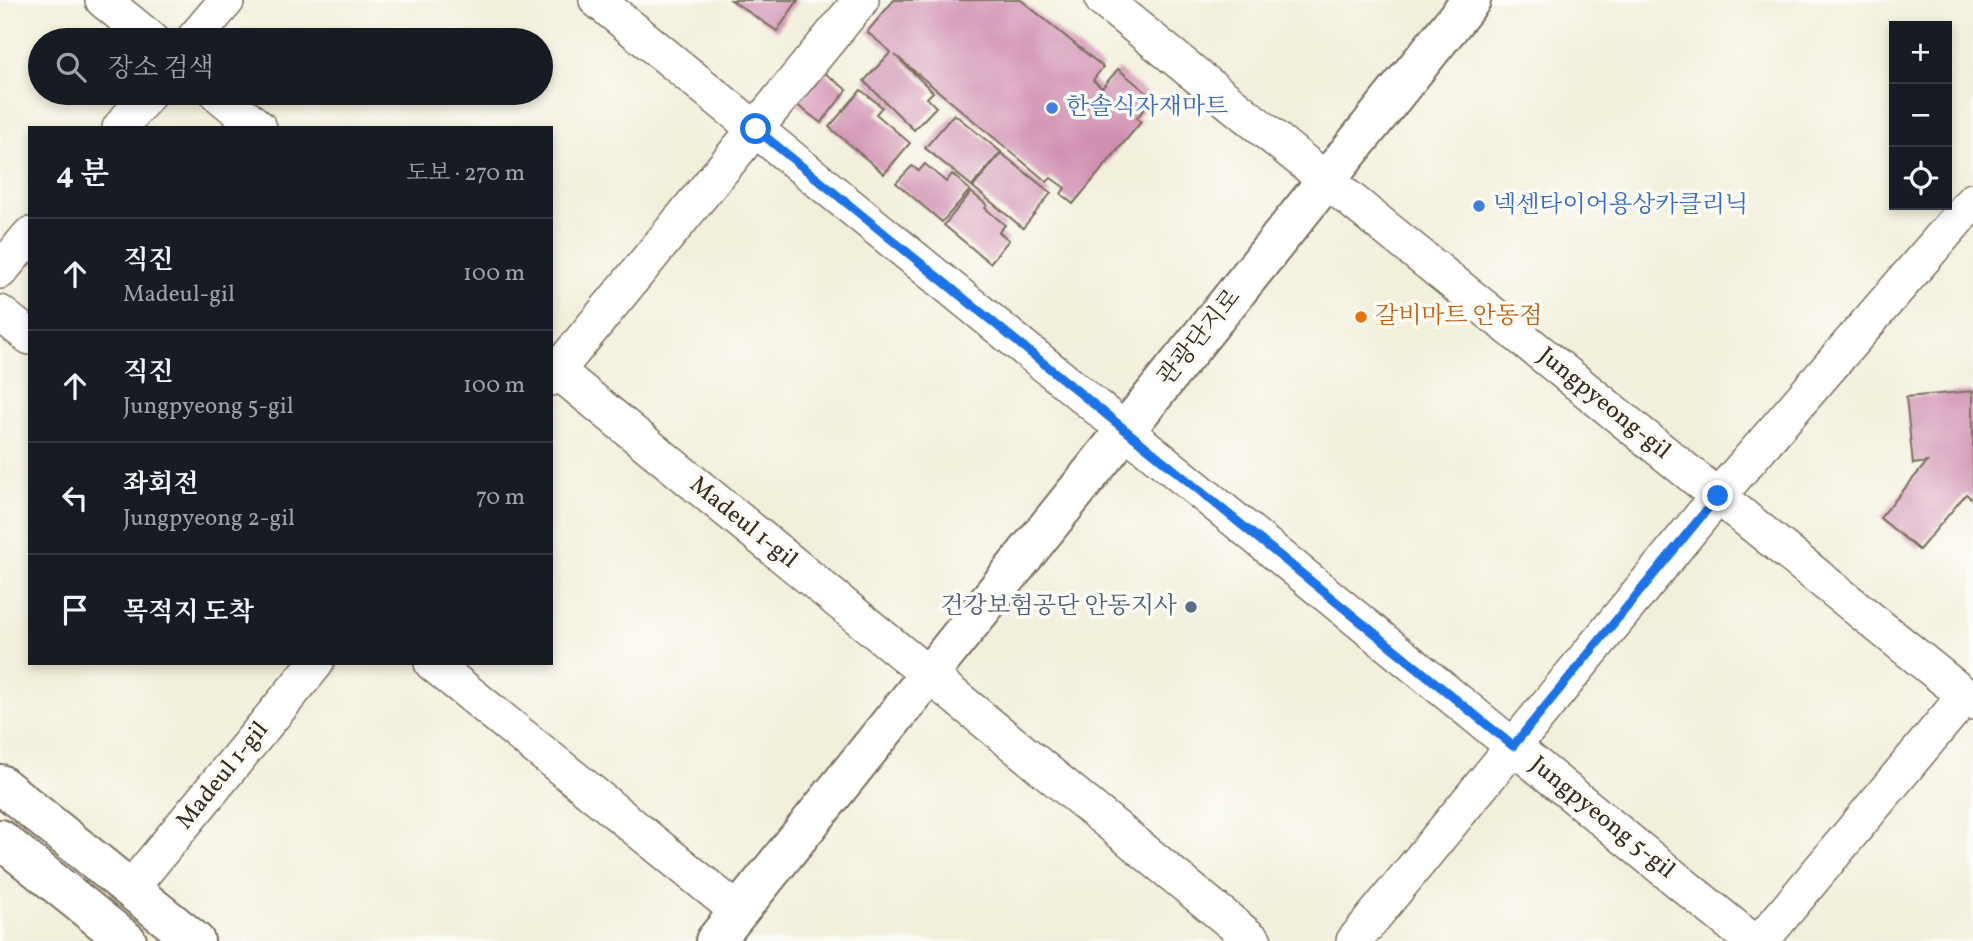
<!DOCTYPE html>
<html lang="ko">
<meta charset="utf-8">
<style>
:root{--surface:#171b24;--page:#20242c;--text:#f1f3f6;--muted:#9ea1a6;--line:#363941}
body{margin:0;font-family:Vollkorn,"Noto Serif KR",serif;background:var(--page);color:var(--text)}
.controls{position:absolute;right:21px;top:21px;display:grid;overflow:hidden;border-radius:0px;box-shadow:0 4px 10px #0003}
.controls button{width:63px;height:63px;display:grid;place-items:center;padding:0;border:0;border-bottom:2px solid var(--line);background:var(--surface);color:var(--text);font:35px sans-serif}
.stop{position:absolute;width:21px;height:21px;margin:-16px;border:5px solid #1a73e8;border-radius:50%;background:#fff}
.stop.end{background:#1a73e8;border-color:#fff;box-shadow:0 2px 7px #0008}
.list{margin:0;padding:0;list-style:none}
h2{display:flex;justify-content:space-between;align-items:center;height:91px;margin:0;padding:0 28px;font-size:30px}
h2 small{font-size:23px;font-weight:400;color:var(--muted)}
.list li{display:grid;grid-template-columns:46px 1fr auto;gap:21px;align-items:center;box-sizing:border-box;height:112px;padding:0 28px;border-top:2px solid var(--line)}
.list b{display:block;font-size:26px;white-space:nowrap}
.list p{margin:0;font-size:23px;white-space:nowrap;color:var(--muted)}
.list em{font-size:23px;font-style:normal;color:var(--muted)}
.icon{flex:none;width:38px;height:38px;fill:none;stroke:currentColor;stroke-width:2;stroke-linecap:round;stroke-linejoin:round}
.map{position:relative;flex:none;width:1973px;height:941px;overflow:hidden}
.search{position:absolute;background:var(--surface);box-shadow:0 4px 10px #0003;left:28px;top:28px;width:525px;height:77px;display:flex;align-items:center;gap:18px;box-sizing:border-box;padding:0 24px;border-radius:38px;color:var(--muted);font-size:26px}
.panel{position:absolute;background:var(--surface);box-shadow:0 4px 10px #0003;left:28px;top:126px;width:525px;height:539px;border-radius:0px}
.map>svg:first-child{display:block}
</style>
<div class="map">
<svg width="1973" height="941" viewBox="0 0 1973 941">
<rect width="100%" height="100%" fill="#fdfcf7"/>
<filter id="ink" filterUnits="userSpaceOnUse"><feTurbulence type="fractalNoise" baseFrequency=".0143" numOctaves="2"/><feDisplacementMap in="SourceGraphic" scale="14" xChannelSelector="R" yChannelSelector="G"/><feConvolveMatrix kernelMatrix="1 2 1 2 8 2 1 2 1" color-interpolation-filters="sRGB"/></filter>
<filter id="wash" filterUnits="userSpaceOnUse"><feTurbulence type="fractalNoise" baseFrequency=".00686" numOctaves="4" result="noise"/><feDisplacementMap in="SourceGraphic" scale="28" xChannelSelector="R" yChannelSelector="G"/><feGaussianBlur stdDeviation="1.57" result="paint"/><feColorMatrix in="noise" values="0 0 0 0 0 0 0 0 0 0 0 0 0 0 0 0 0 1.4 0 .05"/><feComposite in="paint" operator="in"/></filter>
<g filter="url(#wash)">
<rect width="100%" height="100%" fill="#f2efdb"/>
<g id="blocks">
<g fill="#d08eb1">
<polygon points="731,0 798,0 777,31"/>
<polygon points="894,0 1021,0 1103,67 1093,80 1102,88 1118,69 1153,98 1137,118 1141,122 1073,204 1061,194 1065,188 1051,178 1047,182 895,55 933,92 927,98 936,107 914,130 864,81 891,52 867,32"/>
<polygon points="822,71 847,90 821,123 796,104"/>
<polygon points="861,90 882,107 876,114 910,143 884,174 829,127"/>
<polygon points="954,114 1001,152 972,186 925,148"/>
<polygon points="1001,153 1051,193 1023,228 973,187"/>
<polygon points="925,164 946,182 952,174 970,190 942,222 896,183 912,166 919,171"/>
<polygon points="971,192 987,205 985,208 1005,225 999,232 1009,240 990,263 944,225"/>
<polygon points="1973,391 1973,500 1966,494 1919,550 1880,518 1927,462 1913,464 1906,397"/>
</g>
</g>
</g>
<g filter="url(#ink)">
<use href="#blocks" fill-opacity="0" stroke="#7b6f60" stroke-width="2"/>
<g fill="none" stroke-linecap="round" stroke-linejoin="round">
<g stroke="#7b6f60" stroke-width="38">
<g id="street">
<polyline points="103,0 152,40"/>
<polyline points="597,0 1752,941"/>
<polyline points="1103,0 1973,702"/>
<polyline points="193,40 227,0"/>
<polyline points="217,93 259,128"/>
<polyline points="120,128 149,93"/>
<polyline points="0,271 30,235"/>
<polyline points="0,313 30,337"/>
<polyline points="551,366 1254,941"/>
<polyline points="551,378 861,0"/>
<polyline points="432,663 739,912"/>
<polyline points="131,888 316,663"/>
<polyline points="1354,941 1718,496 1973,201"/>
<polyline points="1761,941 1965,696"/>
</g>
</g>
<g stroke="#7b6f60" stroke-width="42">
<g id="secondary">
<polyline points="0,784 195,941"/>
<polyline points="0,839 127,941"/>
<polyline points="715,941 1471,0"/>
</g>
</g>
<use href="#street" stroke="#fff" stroke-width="35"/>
<use href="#secondary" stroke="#fff" stroke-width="38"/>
</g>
</g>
<g fill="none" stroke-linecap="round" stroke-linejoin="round" filter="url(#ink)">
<polyline stroke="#1a73e8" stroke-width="9" points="756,129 1513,746 1718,496"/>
</g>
<g fill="#3f7fe0" stroke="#fdfcf7" stroke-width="2.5">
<circle cx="1052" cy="108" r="7"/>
<circle cx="1479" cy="206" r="7"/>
</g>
<circle fill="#e8710a" stroke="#fdfcf7" stroke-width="2.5" cx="1361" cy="317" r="7"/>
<circle fill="#5c6f8a" stroke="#fdfcf7" stroke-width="2.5" cx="1191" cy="607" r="7"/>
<g text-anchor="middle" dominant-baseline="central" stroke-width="7" stroke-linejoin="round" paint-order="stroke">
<g font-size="24" fill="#366cbe" stroke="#fdfcf7" text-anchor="start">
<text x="1066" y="108">한솔식자재마트</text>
<text x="1493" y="206">넥센타이어용상카클리닉</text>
</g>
<g font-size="24" fill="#c56008" stroke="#fdfcf7" text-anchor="start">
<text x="1375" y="317">갈비마트 안동점</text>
</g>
<g font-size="24" fill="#3b2a1e" stroke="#fdfcf7">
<text transform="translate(1200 338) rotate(-51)">관광단지로</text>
<text transform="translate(1604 404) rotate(39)">Jungpyeong-gil</text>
<text transform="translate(743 523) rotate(39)">Madeul 1-gil</text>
<text transform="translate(223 776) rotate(-51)">Madeul 1-gil</text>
<text transform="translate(1602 818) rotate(39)">Jungpyeong 5-gil</text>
</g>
<g font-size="24" fill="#4e5e75" stroke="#fdfcf7" text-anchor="end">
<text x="1177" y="607">건강보험공단 안동지사</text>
</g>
</g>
</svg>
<div class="controls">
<button>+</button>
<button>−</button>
<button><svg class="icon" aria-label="locate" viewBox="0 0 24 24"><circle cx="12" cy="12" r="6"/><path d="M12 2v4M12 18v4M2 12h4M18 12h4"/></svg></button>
</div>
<div class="stop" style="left:756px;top:129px"></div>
<div class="stop end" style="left:1718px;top:496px"></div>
<div class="search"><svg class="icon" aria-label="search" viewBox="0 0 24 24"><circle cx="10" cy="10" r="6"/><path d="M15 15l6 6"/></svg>장소 검색</div>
<section class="panel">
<h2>4 분<small>도보 · 270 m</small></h2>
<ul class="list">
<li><svg class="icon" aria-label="ahead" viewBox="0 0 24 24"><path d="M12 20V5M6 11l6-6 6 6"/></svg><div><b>직진</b><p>Madeul-gil</p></div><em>100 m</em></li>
<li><svg class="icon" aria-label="ahead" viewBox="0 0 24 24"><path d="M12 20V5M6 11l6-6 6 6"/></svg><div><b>직진</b><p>Jungpyeong 5-gil</p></div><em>100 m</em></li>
<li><svg class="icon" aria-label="left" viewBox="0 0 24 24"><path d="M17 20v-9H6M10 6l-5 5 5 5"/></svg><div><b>좌회전</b><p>Jungpyeong 2-gil</p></div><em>70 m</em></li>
<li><svg class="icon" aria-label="arrive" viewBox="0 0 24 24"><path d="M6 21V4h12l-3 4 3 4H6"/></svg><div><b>목적지 도착</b></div></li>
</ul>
</section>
</div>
